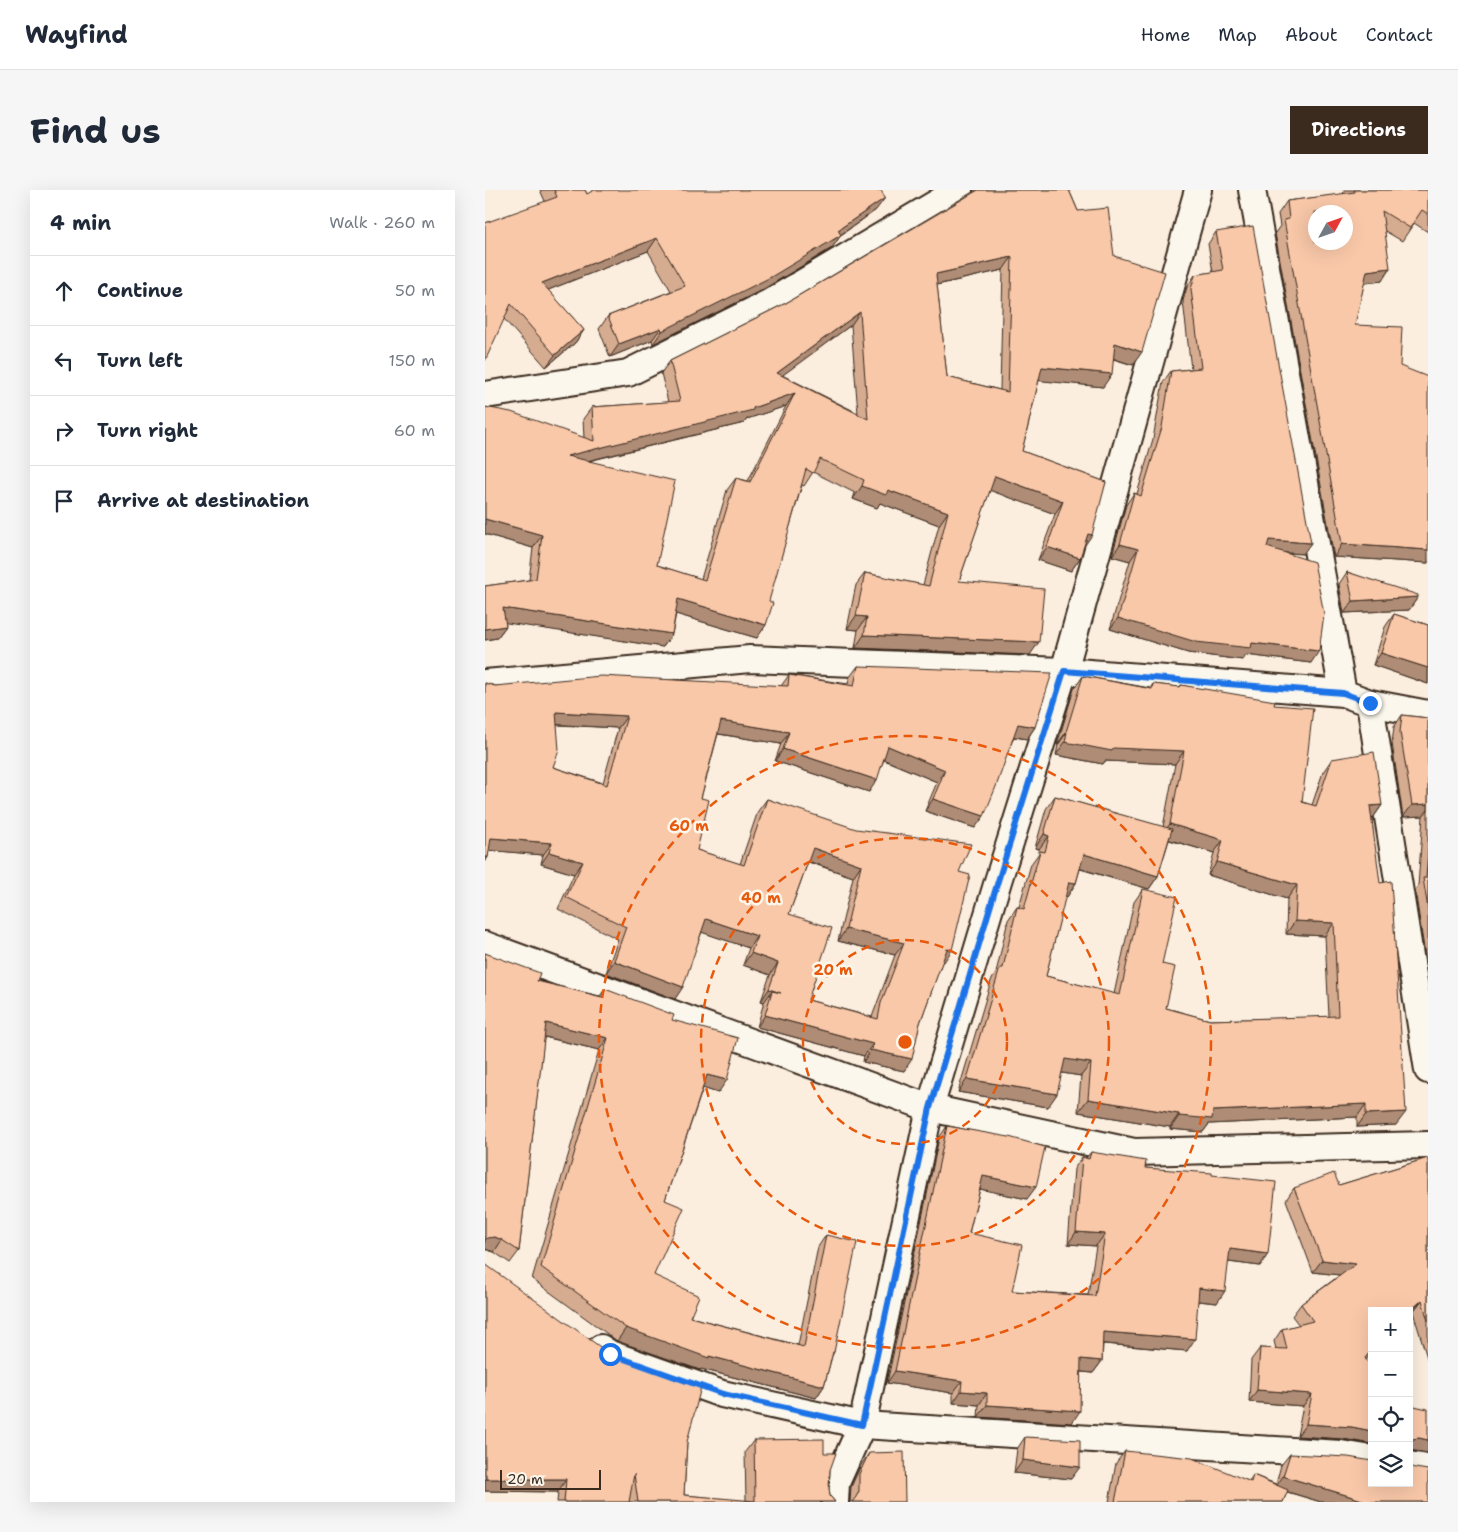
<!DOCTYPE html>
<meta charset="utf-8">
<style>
:root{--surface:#fff;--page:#f6f6f7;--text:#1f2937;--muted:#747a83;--line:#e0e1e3;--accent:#3b2a1e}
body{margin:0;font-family:"Shantell Sans",sans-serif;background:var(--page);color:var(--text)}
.controls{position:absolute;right:15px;bottom:15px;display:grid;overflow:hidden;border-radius:0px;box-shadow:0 5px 20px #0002}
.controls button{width:45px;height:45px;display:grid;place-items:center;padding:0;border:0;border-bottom:1px solid var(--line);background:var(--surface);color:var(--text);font:25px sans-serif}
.compass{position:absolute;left:823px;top:15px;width:45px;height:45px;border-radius:50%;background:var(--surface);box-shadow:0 5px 20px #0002;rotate:50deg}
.scale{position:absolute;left:15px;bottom:12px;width:101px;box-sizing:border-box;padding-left:5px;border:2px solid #3b2a1e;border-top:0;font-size:14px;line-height:18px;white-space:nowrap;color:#3b2a1e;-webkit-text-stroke:4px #fbf7ec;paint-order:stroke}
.stop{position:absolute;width:15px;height:15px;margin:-11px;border:4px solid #1a73e8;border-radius:50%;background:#fff}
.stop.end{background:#1a73e8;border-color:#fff;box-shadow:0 1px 5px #0008}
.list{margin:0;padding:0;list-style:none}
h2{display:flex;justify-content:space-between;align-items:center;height:65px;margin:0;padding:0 20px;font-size:21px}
h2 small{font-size:16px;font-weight:400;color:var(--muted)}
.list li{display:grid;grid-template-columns:32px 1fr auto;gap:15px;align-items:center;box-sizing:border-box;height:70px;padding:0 20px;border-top:1px solid var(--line)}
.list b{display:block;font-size:19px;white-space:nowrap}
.list em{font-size:16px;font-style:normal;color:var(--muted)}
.icon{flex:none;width:28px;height:28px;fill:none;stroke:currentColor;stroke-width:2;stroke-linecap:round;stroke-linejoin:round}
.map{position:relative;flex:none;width:943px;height:1312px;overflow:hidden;border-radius:0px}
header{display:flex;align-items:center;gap:30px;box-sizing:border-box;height:70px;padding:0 25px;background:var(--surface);border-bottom:1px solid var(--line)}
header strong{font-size:24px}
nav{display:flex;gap:28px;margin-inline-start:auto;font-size:18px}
.intro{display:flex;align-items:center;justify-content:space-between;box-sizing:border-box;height:120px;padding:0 30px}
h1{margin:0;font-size:35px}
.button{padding:12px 22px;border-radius:0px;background:var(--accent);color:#fff;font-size:18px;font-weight:700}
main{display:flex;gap:30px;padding:0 30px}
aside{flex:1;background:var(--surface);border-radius:0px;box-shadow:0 5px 20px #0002}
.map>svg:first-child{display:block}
</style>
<header>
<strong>Wayfind</strong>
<nav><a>Home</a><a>Map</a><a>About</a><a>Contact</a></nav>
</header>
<div class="intro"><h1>Find us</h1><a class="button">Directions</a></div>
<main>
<aside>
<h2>4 min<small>Walk · 260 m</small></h2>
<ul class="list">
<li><svg class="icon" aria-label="ahead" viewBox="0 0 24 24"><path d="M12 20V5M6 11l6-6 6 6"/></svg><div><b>Continue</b></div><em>50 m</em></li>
<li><svg class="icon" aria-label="left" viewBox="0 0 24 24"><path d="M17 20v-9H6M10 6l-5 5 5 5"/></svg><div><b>Turn left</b></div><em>150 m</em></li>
<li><svg class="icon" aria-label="right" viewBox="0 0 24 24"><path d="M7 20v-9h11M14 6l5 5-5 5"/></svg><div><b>Turn right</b></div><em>60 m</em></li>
<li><svg class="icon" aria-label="arrive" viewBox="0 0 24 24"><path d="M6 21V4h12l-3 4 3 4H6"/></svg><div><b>Arrive at destination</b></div></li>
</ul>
</aside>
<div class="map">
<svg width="943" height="1312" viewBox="0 0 943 1312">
<rect width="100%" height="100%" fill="#fbeedf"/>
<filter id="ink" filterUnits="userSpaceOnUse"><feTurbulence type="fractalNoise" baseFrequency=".02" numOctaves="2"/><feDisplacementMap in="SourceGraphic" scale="10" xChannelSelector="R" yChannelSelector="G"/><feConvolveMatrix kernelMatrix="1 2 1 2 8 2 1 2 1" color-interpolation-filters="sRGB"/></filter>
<g filter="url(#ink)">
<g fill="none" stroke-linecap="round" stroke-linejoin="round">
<g stroke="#3b2a1e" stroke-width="30">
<g id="street">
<polyline points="767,0 858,503"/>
<polyline points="0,205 143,183 284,113 474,0"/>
<polyline points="0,493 265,469 579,481 858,503 885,513 943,524"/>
<polyline points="885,513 943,880"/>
<polyline points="0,755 445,918 649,962 943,955"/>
<polyline points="116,1158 125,1164 237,1204 377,1235 856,1264 887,1269"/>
<polyline points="924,1275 943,1278"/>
<polyline points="350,1312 351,1293 377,1235 445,918 513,691 579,481 713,0"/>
</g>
</g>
<use href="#street" stroke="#fbf7ec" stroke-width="26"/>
</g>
<g fill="#d6ac91" stroke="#3b2a1e" fill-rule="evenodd">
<polygon points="55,0 100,0 102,4 391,20 356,45 347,58 277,100 168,154 167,150 125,167 114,139 123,126 186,101 163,61 63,100 99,140 90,153 61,177 19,129 60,11"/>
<path d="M491 0H584L593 21 629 66 648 175 628 169 618 197 554 190 537 261 621 292 595 368 586 381 553 370 570 324 505 300 474 391 545 465 370 458 373 440 362 439 371 395 380 383 438 395 454 335 395 313 392 318 368 309 370 303 328 282 319 296 317 295 272 448 191 424 187 444 178 457 20 432 21 436 12 448 0 450V396L44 390 48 358 0 344V217L99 248 98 229 107 217 183 212 176 183 185 171 301 113ZM518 80 515 200 462 187 452 95ZM366 135 373 223 297 185ZM301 216 263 291 251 288 242 300 216 389 172 375 104 271 259 233 262 229Z"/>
<polygon points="858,0 943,0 943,42 929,33 917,51 900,41 897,91 879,93 870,135 915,176 943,373 849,367 790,43 795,36 793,24 802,11 859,4"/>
<polygon points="731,42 818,364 803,363 826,473 761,465 758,470 703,463 625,439 645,371 627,366 641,315 649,303 652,304 668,249 678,192 686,181 706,179 698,111 702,97 710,85 728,82 723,54"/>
<polygon points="862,382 933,407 924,420 859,423 854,394"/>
<polygon points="909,424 943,435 943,494 888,475 900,437"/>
<path d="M373 476 550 537 542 549 529 547 490 638 440 621 452 592 399 570 384 602 290 571 296 554 233 544 216 608 212 660 255 674 273 621 282 609 474 682 459 772H457L435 833 419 881 378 872 379 866 272 837 279 812 276 811 285 785 258 775 264 758 217 742 190 809 121 783 133 749 73 719 89 684 56 674 58 665 4 660 3 667 0 672V493L10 496H296L304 485 363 494 364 488ZM72 535 133 538 118 593 68 577ZM323 672 368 687 353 751 410 765 387 827 323 810 304 724Z"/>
<path d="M598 486 665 498 668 494 694 497 696 495 789 515 817 612 827 615 838 582 847 569 897 615 888 628 887 629 911 935 872 937V927L724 934 718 942 685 939V937L593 922 596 886 577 883 563 917 473 902 506 791 511 783 523 730 532 717H534L546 674 554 663V659L550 658 561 619 570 606 678 637 690 574 620 571 618 574 571 565 573 555H572L589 499ZM684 650 729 663 723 685 802 709 801 744 840 746 844 827 725 830 681 818 677 774 658 699 649 712 629 804 561 786 580 706 582 707 591 693 595 679 664 699 673 686Z"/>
<polygon points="917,525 943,528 943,784 930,700 933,696 938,626 918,627 907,553 909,537"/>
<polygon points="0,763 52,791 115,806 120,799 187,830 233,903 218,898 180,1010 169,1085 205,1127 313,1155 333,1057 341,1045 349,1162 347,1166 339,1196 331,1208 216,1179 215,1180 132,1151 47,1089 114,860 59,847 34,1061 25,1073 9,1062 0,1059"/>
<polygon points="462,936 542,1009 495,999 484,1043 527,1101 603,1105 611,1056 583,1054 589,979 597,967 601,968 606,962 660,978 727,985 783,1064 775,1076 743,1072 732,1113 713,1111 702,1161 618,1154 617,1171 608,1183 596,1182 587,1233 493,1227 494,1215 468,1213 468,1203 402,1193 454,948"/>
<polygon points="943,968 943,1171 928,1122 881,1170 887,1178 887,1254 858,1249 812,1246 818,1216 764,1212 766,1170 775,1158 791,1159 789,1151 797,1139 814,1135 807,1126 816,1114 855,1085 828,1082 801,1010 809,998 854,995"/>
<polygon points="0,1074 202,1252 199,1305 261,1311 260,1262 269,1250 339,1263 345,1280 344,1299 345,1306 350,1312 72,1312 73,1302 0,1301"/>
<polygon points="540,1247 586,1289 529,1283 532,1259"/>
<polygon points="640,1261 764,1291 768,1285 791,1294 796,1275 805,1264 943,1312 836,1312 802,1302 798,1312 624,1312 631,1273"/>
<polygon points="384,1263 420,1312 365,1312 366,1297 376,1275"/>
</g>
<g fill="#ae8c76" stroke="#3b2a1e">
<polygon points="400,8 391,20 348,50 356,45 347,58 277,100 168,154 177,141 353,40"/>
<polygon points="172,48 163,61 48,106 57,93"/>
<polygon points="527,67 518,80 442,97 451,84"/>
<polygon points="905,78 897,91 873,94 882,81"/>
<polygon points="375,122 366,135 283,196 292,183"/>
<polygon points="176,138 167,150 125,167 134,154"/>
<polygon points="99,140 90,153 61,177 70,165"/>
<polygon points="630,153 657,162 648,175 621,166"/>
<polygon points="557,177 627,184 618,197 548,190"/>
<polygon points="310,203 301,216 262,229 259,233 73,278 82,266 268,218"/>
<polygon points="510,286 578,311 570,324 501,299"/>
<polygon points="377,296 403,300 463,322 454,335 395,313 392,318 368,309"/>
<polygon points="0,329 57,345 48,358 0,344"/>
<polygon points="603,344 607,345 598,358"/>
<polygon points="784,350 826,353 818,364 776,361"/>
<polygon points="635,354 653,359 645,371 627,366"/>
<polygon points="857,354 943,360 943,373 849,367"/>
<polygon points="562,357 595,368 586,381 553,370"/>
<polygon points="933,407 924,420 859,423 868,411"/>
<polygon points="193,409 281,435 272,448 184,422"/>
<polygon points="18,418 187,444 178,457 9,431"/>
<polygon points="371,426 382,427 373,440 362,439"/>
<polygon points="633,428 767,453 834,461 826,473 761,465 758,470 703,463 625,439"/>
<polygon points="21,436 12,448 0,450 0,439"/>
<polygon points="379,445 554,452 545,465 370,458"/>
<polygon points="896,463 943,478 943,494 888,475"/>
<polygon points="71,522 142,526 133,538 62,534"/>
<polygon points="236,531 304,542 296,554 228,543"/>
<polygon points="533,534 550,537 542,549 525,546"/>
<polygon points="581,542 582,542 573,555 572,555"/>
<polygon points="580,552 699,561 690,574 620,571 618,574 571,565"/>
<polygon points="403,556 460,580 452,592 395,568"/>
<polygon points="298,559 392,590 384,602 290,571"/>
<polygon points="448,609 499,626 490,638 440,621"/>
<polygon points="943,614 943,620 938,626 918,627 927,615"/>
<polygon points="897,615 888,628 876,629 885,616"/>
<polygon points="685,634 738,650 729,663 675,647"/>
<polygon points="559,644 564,646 554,659 550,658"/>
<polygon points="6,648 67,653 58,665 0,660"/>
<polygon points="328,658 376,675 368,687 320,670"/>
<polygon points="64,662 98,672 89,684 56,674"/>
<polygon points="599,664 673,686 664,699 590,677"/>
<polygon points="0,667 3,667 0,672"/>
<polygon points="732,672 812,695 802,709 723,685"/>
<polygon points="584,692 591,693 582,707 575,705"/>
<polygon points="221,729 272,746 264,758 213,741"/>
<polygon points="810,731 849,733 840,746 801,744"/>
<polygon points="361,739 419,753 410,765 353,751"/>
<polygon points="462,759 467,760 459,772 453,771"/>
<polygon points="266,763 293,773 285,785 258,775"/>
<polygon points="129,771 198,797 190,809 121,783"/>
<polygon points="284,799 296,803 287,801 279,812 276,811"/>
<polygon points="280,825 388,854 379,866 272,837"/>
<polygon points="61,833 123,848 114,860 52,845"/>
<polygon points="386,860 427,869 419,881 378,872"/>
<polygon points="580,869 606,873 596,886 571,882"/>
<polygon points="222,885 242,890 233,903 214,897"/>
<polygon points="482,889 572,904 563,917 473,902"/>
<polygon points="603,909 694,924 685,937 593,922"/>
<polygon points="881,914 872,927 724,934 718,942 685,939 694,926 728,921"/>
<polygon points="921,922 911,935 872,937 881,924"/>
<polygon points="498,986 551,997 542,1009 490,998"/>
<polygon points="591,1042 620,1044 611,1056 583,1054"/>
<polygon points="10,1047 17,1050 9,1062 0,1059 0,1050 2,1048"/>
<polygon points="745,1059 783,1064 775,1076 736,1071"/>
<polygon points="837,1070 871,1074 863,1086 828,1082"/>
<polygon points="714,1098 740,1101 732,1113 705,1110"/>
<polygon points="937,1110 928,1122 924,1126 924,1122"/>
<polygon points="141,1138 224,1166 339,1196 331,1208 216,1179 215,1180 132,1151"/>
<polygon points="618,1142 710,1149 702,1161 610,1153"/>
<polygon points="887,1160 887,1164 871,1180 880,1168"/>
<polygon points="596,1169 617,1171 608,1183 587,1181"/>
<polygon points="410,1181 477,1191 468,1203 402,1193"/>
<polygon points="772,1200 827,1204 818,1216 764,1212"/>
<polygon points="476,1201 502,1203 494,1215 468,1213"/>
<polygon points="502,1215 595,1221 587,1233 493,1227"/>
<polygon points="821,1234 867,1237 887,1241 887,1254 858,1249 812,1246"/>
<polygon points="934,1248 943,1250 943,1263 924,1260 924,1251 927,1249"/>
<polygon points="538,1270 595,1277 586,1289 529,1283"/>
<polygon points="798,1286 884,1312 836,1312 790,1298"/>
<polygon points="1,1289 81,1289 73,1302 0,1301 0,1291"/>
</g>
<g fill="#f9c8a9" stroke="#3b2a1e" fill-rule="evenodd">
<polygon points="69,0 100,0 102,4 109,0 396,0 400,8 353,40 356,45 286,87 177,141 176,138 134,154 123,126 200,96 172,48 57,93 99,140 70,165 26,114 0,171 0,33 72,7"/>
<path d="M493 0H584L593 21 623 18 629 66 680 82 657 162 630 153 627 184 557 177 537 261 621 292 607 345 603 344 595 368 562 357 578 311 510 286 474 391 559 399 554 452 379 445 382 427 371 426 380 383 444 396 463 322 403 300 401 305 377 296 379 290 335 269 328 283 321 279 284 411 288 413 281 435 193 409 187 444 18 418 21 436 0 439V396L51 389 57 345 0 329V217L26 222 109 251 107 217 195 211 185 171 301 113ZM527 67 523 202 462 187 451 84ZM375 122 383 229 292 183ZM310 203 265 292 251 288 220 390 172 375 190 291 82 266 268 220V218Z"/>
<path d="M869 0H943V24L937 20 925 38 897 21 905 78 882 81 870 135 917 137 915 176 943 187V360L857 354 799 30 804 29 802 11 870 2ZM830 22H860V52H830Z"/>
<polygon points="768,36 826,353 784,350 782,357 829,372 839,424 834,461 767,453 766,458 711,452 633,428 653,359 635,354 649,303 656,306 677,237 686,181 716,178 706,99 710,85 738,80 731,42"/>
<polygon points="862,382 933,405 933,407 868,411"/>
<polygon points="909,424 943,435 943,478 896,463"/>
<path d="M373 476 567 483 550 537 533 534 512 594 499 626 448 609 460 580 403 556 392 590 298 559 304 542 236 531 216 608 224 610 212 660 259 675 282 609 371 639 486 654 474 682 485 685 467 760 462 759 435 833 427 869 386 860 388 854 280 825 287 801 296 803 284 799 293 773 266 763 272 746 221 729 198 797 129 771 141 737 81 707 98 672 64 662 67 653 6 648 3 667H0V493L10 496 116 486 303 496 304 485 369 496ZM71 522 142 526 122 595 68 577 74 560ZM328 658 376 675 361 739 419 753 396 813 393 829 323 810 347 738 304 724Z"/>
<polygon points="598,486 667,499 668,494 695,497 696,495 790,511 789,515 828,518 817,612 831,616 847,569 889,562 897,615 885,616 895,693 906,691 921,922 881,924 881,914 728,921 727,929 694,926 694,924 603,909 606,873 580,869 572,904 482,889 515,778 518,778 532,717 539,719 555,661 560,662 564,646 559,644 570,606 687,639 673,686 599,664 591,693 584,692 561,786 635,805 658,699 692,707 677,774 690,777 681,818 725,830 853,826 849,733 810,731 812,695 732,672 738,650 685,634 699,561 628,558 627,561 580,552 582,542 581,542"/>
<polygon points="917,525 943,528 943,614 927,615 915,542"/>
<polygon points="943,660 943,719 938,688 941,688"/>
<polygon points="0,763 55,783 52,791 117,807 120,799 189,825 187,830 253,848 242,890 222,885 180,1010 199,1018 169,1085 214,1106 205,1127 319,1157 341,1045 372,1052 349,1162 348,1162 339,1196 224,1166 224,1168 141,1138 56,1077 123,848 61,833 34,1061 17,1050 10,1047 2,1048 0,1050"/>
<polygon points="462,936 524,947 560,957 551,997 498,986 484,1043 537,1055 527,1101 610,1106 620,1044 591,1042 597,967 604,969 606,962 661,971 660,978 727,983 727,985 791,992 783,1064 745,1059 740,1101 714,1098 710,1149 618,1142 617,1171 596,1169 595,1221 502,1215 502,1203 476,1201 477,1191 410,1181"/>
<polygon points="943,968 943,1131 937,1110 924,1122 924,1121 887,1121 887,1160 880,1168 887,1178 887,1241 867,1237 821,1234 827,1204 772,1200 775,1158 802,1159 797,1139 828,1131 816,1114 871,1074 837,1070 809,998 849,983 854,995"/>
<polygon points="0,1074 125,1164 216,1197 202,1252 199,1305 270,1311 269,1250 339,1249 339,1263 351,1263 345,1280 344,1299 345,1306 350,1312 153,1312 149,1284 144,1312 79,1312 81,1289 1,1289 1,1284 0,1284"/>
<polygon points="924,1215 943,1219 943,1250 934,1248 927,1249 924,1251"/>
<polygon points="540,1247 595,1250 595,1277 538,1270"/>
<polygon points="640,1261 707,1268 766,1292 768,1285 803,1300 798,1312 630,1312"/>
<polygon points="419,1262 420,1312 367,1312 371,1307 374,1301 374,1284 384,1263"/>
<polygon points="805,1264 863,1267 887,1271 887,1293 924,1293 924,1275 930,1278 943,1280 943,1312 884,1312 798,1286"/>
</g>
</g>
<g fill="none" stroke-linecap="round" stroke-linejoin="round" filter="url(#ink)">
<polyline stroke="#1a73e8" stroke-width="6" points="125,1164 238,1204 377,1235 445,918 513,691 579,481 858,503 885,513"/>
</g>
<g fill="none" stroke="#e8590c" stroke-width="2.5" stroke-dasharray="9 6">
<circle cx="420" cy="852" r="102"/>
<circle cx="420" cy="852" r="204"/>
<circle cx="420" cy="852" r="306"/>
</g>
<circle cx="420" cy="852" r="8" fill="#e8590c" stroke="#fbf7ec" stroke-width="2.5"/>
<g font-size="15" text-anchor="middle" font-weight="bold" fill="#e8590c" stroke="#fbf7ec" stroke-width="5" stroke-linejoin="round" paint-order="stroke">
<text x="204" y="641">60 m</text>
<text x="276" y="713">40 m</text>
<text x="348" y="785">20 m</text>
</g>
</svg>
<div class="controls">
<button>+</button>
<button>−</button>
<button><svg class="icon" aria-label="locate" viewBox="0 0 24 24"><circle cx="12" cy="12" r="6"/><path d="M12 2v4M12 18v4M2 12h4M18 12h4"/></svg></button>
<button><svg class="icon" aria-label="layers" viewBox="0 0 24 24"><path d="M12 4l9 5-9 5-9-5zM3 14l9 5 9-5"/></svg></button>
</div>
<svg class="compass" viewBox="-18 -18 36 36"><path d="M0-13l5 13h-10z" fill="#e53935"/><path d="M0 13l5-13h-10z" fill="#747a83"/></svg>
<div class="scale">20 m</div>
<div class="stop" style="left:125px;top:1164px"></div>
<div class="stop end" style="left:885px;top:513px"></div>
</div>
</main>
